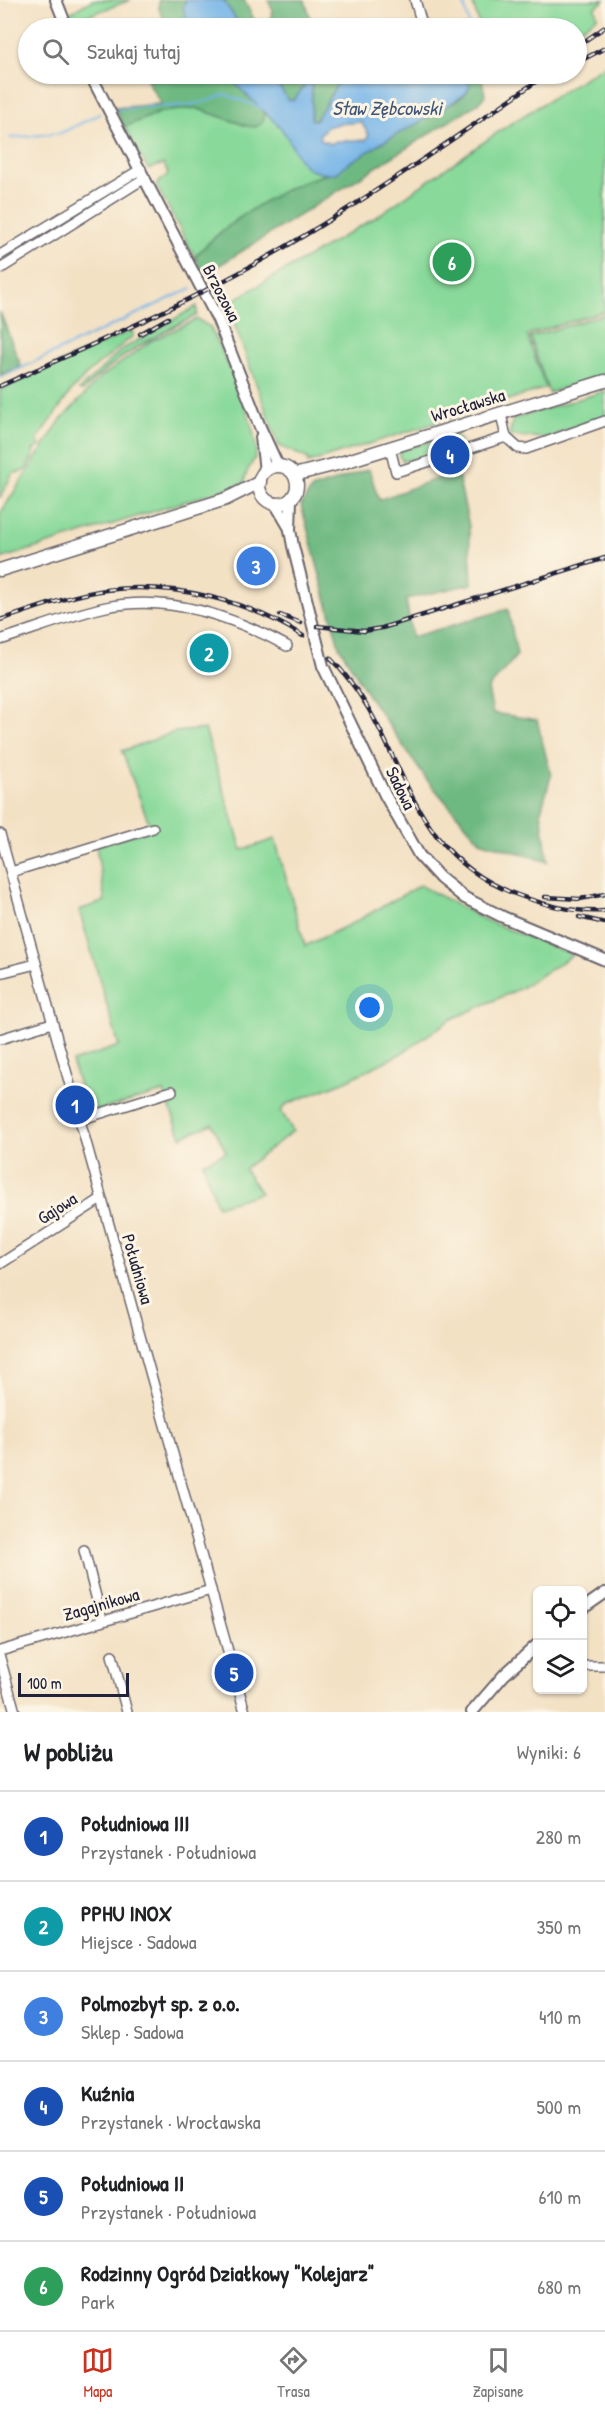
<!DOCTYPE html>
<html lang="pl">
<meta charset="utf-8">
<style>
:root{--surface:#fff;--page:#f2f2f2;--text:#202124;--muted:#757577;--line:#e0e0e0;--accent:#c8321e}
body{margin:0;font-family:"Patrick Hand",sans-serif;background:var(--page);color:var(--text)}
.controls{position:absolute;right:18px;bottom:18px;display:grid;overflow:hidden;border-radius:9px;box-shadow:0 2px 4px #0004}
.controls button{width:54px;height:54px;display:grid;place-items:center;padding:0;border:0;border-bottom:2px solid var(--line);background:var(--surface);color:var(--text);font:30px sans-serif}
.scale{position:absolute;left:18px;bottom:15px;width:111px;box-sizing:border-box;padding-left:6px;border:3px solid #22223b;border-top:0;font-size:16px;line-height:21px;white-space:nowrap;color:#22223b;-webkit-text-stroke:4px #fcf5e5;paint-order:stroke}
.you{position:absolute;left:370px;top:1008px;width:21px;height:21px;margin:-15px;border:4px solid #fff;border-radius:50%;background:#1a73e8;box-shadow:0 0 0 9px #1a73e833}
.badge{display:grid;place-items:center;width:39px;height:39px;border-radius:50%;background:var(--accent);color:#fff;font-size:20px;font-weight:700}
.pin{position:absolute;translate:-50% -50%;border:3px solid #fff;box-shadow:0 2px 6px #0006}
.list{margin:0;padding:0;list-style:none}
h2{display:flex;justify-content:space-between;align-items:center;height:78px;margin:0;padding:0 24px;font-size:26px}
h2 small{font-size:20px;font-weight:400;color:var(--muted)}
.list li{display:grid;grid-template-columns:39px 1fr auto;gap:18px;align-items:center;box-sizing:border-box;height:90px;padding:0 24px;border-top:2px solid var(--line)}
.list b{display:block;font-size:22px;white-space:nowrap}
.list p{margin:0;font-size:20px;white-space:nowrap;color:var(--muted)}
.list em{font-size:20px;font-style:normal;color:var(--muted)}
.icon{flex:none;width:33px;height:33px;fill:none;stroke:currentColor;stroke-width:2;stroke-linecap:round;stroke-linejoin:round}
.map{position:relative;flex:none;width:605px;height:1712px;overflow:hidden}
.search{position:absolute;background:var(--surface);box-shadow:0 2px 4px #0004;left:18px;right:18px;top:18px;height:66px;display:flex;align-items:center;gap:15px;box-sizing:border-box;padding:0 21px;border-radius:33px;color:var(--muted);font-size:22px}
.sheet{height:618px;background:var(--surface)}
nav{display:flex;justify-content:space-around;align-items:center;box-sizing:border-box;height:84px;border-top:2px solid var(--line);background:var(--surface);font-size:16px;color:var(--muted)}
nav a{display:grid;justify-items:center;gap:3px}
nav .on{color:var(--accent)}
.map>svg:first-child{display:block}
</style>
<div class="map">
<svg width="605" height="1712" viewBox="0 0 605 1712">
<rect width="100%" height="100%" fill="#fcf5e5"/>
<filter id="ink" filterUnits="userSpaceOnUse"><feTurbulence type="fractalNoise" baseFrequency=".0167" numOctaves="2"/><feDisplacementMap in="SourceGraphic" scale="12" xChannelSelector="R" yChannelSelector="G"/><feConvolveMatrix kernelMatrix="1 2 1 2 8 2 1 2 1" color-interpolation-filters="sRGB"/></filter>
<filter id="wash" filterUnits="userSpaceOnUse"><feTurbulence type="fractalNoise" baseFrequency=".008" numOctaves="4" result="noise"/><feDisplacementMap in="SourceGraphic" scale="24" xChannelSelector="R" yChannelSelector="G"/><feGaussianBlur stdDeviation="1.35" result="paint"/><feColorMatrix in="noise" values="0 0 0 0 0 0 0 0 0 0 0 0 0 0 0 0 0 1.4 0 .05"/><feComposite in="paint" operator="in"/></filter>
<g filter="url(#wash)">
<rect width="100%" height="100%" fill="#f3e1c4"/>
<g fill="#88d99a" stroke="#557e6a" stroke-width="1.5">
<polygon points="92,0 131,0 70,22 68,14"/>
<polygon points="472,0 605,0 595,7 597,17 577,31 576,28 480,28"/>
<polygon points="605,65 605,311 527,335 546,388 308,463 307,458 279,446 227,304 373,219 510,124"/>
<path d="M196 108 247 126 263 122 265 110C272 118 282 126 287 135 296 155 303 167 324 174 277 193 229 218 195 257L156 185 168 174 164 164 148 169 124 127 161 112Z"/>
<path d="M197 306V315C156 335 114 357 83 391L79 390 121 350Z"/>
<polygon points="605,314 605,374 549,393 530,337"/>
<path d="M197 319 210 327C226 360 253 414 256 449 258 461 243 470 245 483L0 559V514L60 421 100 378 151 341Z"/>
<path d="M132 330 133 336 87 374 71 391 37 440 40 446 33 450 35 452C26 467 30 472 13 473L0 498V390Z"/>
<polygon points="605,391 605,416 547,438 509,436 513,419"/>
<path d="M453 434 457 435 460 442C444 452 421 458 403 461L399 456 401 450Z"/>
<polygon points="205,729 242,850 275,839 305,946 355,922 420,885 485,920 573,955 519,989 450,1020 402,1053 346,1081 287,1104 281,1111 293,1131 244,1169 261,1193 217,1206 203,1163 226,1152 212,1124 181,1137 164,1092 87,1113 72,1062 119,1046 79,910 105,901 96,846 151,829 122,751 175,732"/>
</g>
<g fill="#6eb982" stroke="#486e5e" stroke-width="1.5">
<polygon points="159,0 186,0 184,7 189,28 168,28 159,9"/>
<polygon points="223,0 244,0 258,27 269,21 273,11 268,0 305,0 313,28 242,28"/>
<polygon points="157,74 225,74 265,110 263,122 256,127 247,126 196,108 161,112 124,127 115,108 161,104 147,80"/>
<polygon points="271,74 421,74 381,78 342,76 316,120 311,120 312,87 308,81 294,100 288,100"/>
<path d="M456 74H481L485 95 480 102 204 275 195 257C224 224 293 177 337 173 349 159 365 156 379 144L456 101 465 94 468 79Z"/>
<polygon points="0,312 21,366 0,375"/>
<polygon points="369,469 379,500 457,471 469,526 472,584 406,599 412,637 508,609 517,655 488,689 493,713 537,720 551,776 541,811 548,862 480,841 426,779 368,695 339,646 301,505 312,489"/>
</g>
<g fill="#74b4e8" stroke="#4b6b92" stroke-width="1.5" fill-rule="evenodd">
<polygon points="186,0 223,0 242,28 189,28 183,7"/>
<path d="M225 74H271L288 100H294L308 81 312 87 311 120H316L342 76C356 75 370 79 384 78 412 77 442 67 468 78L470 87 465 94 435 114 379 144C365 156 349 159 337 173 295 177 300 151 280 127ZM361 122 369 135 366 140 336 141 331 144 321 140 320 134 327 127 337 124Z"/>
</g>
<g fill="none" stroke-linecap="round" stroke-linejoin="round">
<g stroke="#74b4e8" stroke-width="2">
<polyline points="463,0 470,28"/>
<polyline points="468,78 473,74"/>
<path d="M118 110C154 103 192 112 224 94L264 109"/>
<polyline points="10,138 61,133 100,114"/>
<polyline points="0,378 192,288"/>
</g>
</g>
</g>
<g filter="url(#ink)">
<g fill="none" stroke-linecap="round" stroke-linejoin="round">
<g stroke="#6b656b" stroke-width="12">
<g id="minor">
<polyline points="415,0 423,28"/>
<polyline points="0,255 141,169"/>
<polyline points="0,269 145,178"/>
<polyline points="506,437 518,448 526,449 605,421"/>
<polyline points="390,448 396,472 506,437 501,414"/>
<path d="M0 640C35 629 70 615 106 607 168 594 234 617 287 646"/>
<polyline points="0,834 245,1712"/>
<polyline points="11,872 153,828"/>
<polyline points="0,973 36,964"/>
<polyline points="0,1039 52,1023"/>
<polyline points="79,1120 172,1091"/>
<polyline points="0,1264 101,1199"/>
<polyline points="84,1550 102,1620"/>
<polyline points="0,1651 211,1590"/>
<polyline points="112,1655 127,1712"/>
<polyline points="0,1658 15,1712"/>
<polyline points="582,1666 605,1666"/>
</g>
</g>
<g stroke="#6b656b" stroke-width="14">
<g id="tertiary">
<polyline points="56,0 67,28"/>
<polyline points="90,74 218,320 260,427 278,466"/>
<polyline points="261,437 265,471"/>
<polyline points="291,499 290,530 293,546 323,666 385,795 419,855 440,878 465,898 503,917 605,960"/>
<polyline points="275,503 289,527"/>
<polyline points="582,1609 605,1593"/>
<polyline points="472,1712 504,1675 538,1644"/>
</g>
</g>
<g stroke="#6b656b" stroke-width="15">
<g id="secondary">
<circle cx="278" cy="485" r="19"/>
<polyline points="294,475 341,463 605,381"/>
<polyline points="0,570 226,499 260,482"/>
</g>
</g>
<use href="#minor" stroke="#fff" stroke-width="9"/>
<use href="#tertiary" stroke="#fff" stroke-width="10"/>
<use href="#secondary" stroke="#fff" stroke-width="12"/>
<g stroke="#22223b" stroke-width="4.5">
<g id="rail">
<polyline points="576,47 605,27"/>
<polyline points="576,63 605,48"/>
<polyline points="140,334 168,318"/>
<path d="M0 386C94 344 188 303 278 251 371 197 459 135 547 74"/>
<polyline points="280,615 301,623"/>
<path d="M0 620C35 609 70 595 106 590 173 582 247 600 303 636"/>
<polyline points="317,626 364,631 382,628 605,558"/>
<path d="M330 658C409 737 397 848 515 894 544 905 574 913 605 911"/>
<polyline points="545,897 580,899 605,894"/>
<polyline points="579,917 605,923"/>
</g>
</g>
<use href="#rail" stroke="#fcf5e5" stroke-width="2" stroke-dasharray="7" stroke-linecap="butt"/>
</g>
</g>
<g text-anchor="middle" dominant-baseline="central" stroke-width="6" stroke-linejoin="round" paint-order="stroke">
<g font-size="18" fill="#22223b" stroke="#fcf5e5">
<text transform="translate(222 293) rotate(63)">Brzozowa</text>
<text transform="translate(468 405) rotate(-17)">Wrocławska</text>
<text transform="translate(401 788) rotate(64)">Sadowa</text>
<text transform="translate(57 1208) rotate(-33)">Gajowa</text>
<text transform="translate(138 1269) rotate(74)">Południowa</text>
<text transform="translate(101 1604) rotate(-16)">Zagajnikowa</text>
</g>
<g font-size="20" font-style="italic" fill="#3f5578" stroke="#fcf5e5">
<text x="387" y="107">Staw Zębcowski</text>
</g>
</g>
</svg>
<div class="controls">
<button><svg class="icon" aria-label="locate" viewBox="0 0 24 24"><circle cx="12" cy="12" r="6"/><path d="M12 2v4M12 18v4M2 12h4M18 12h4"/></svg></button>
<button><svg class="icon" aria-label="layers" viewBox="0 0 24 24"><path d="M12 4l9 5-9 5-9-5zM3 14l9 5 9-5"/></svg></button>
</div>
<div class="scale">100 m</div>
<div class="you"></div>
<div class="pin badge" style="left:75px;top:1105px;background:#1a4fb4">1</div>
<div class="pin badge" style="left:209px;top:653px;background:#0f9aa8">2</div>
<div class="pin badge" style="left:256px;top:566px;background:#3f7fe0">3</div>
<div class="pin badge" style="left:450px;top:455px;background:#1a4fb4">4</div>
<div class="pin badge" style="left:234px;top:1673px;background:#1a4fb4">5</div>
<div class="pin badge" style="left:452px;top:262px;background:#2e9e5b">6</div>
<div class="search"><svg class="icon" aria-label="search" viewBox="0 0 24 24"><circle cx="10" cy="10" r="6"/><path d="M15 15l6 6"/></svg>Szukaj tutaj</div>
</div>
<section class="sheet">
<h2>W pobliżu<small>Wyniki: 6</small></h2>
<ul class="list">
<li><span class="badge" style="background:#1a4fb4">1</span><div><b>Południowa III</b><p>Przystanek · Południowa</p></div><em>280 m</em></li>
<li><span class="badge" style="background:#0f9aa8">2</span><div><b>PPHU INOX</b><p>Miejsce · Sadowa</p></div><em>350 m</em></li>
<li><span class="badge" style="background:#3f7fe0">3</span><div><b>Polmozbyt sp. z o.o.</b><p>Sklep · Sadowa</p></div><em>410 m</em></li>
<li><span class="badge" style="background:#1a4fb4">4</span><div><b>Kuźnia</b><p>Przystanek · Wrocławska</p></div><em>500 m</em></li>
<li><span class="badge" style="background:#1a4fb4">5</span><div><b>Południowa II</b><p>Przystanek · Południowa</p></div><em>610 m</em></li>
<li><span class="badge" style="background:#2e9e5b">6</span><div><b>Rodzinny Ogród Działkowy &quot;Kolejarz&quot;</b><p>Park</p></div><em>680 m</em></li>
</ul>
</section>
<nav>
<a class="on"><svg class="icon" aria-label="map" viewBox="0 0 24 24"><path d="M3 6l6-2 6 2 6-2v14l-6 2-6-2-6 2zM9 4v14M15 6v14"/></svg>Mapa</a>
<a><svg class="icon" aria-label="directions" viewBox="0 0 24 24"><path d="M12 3l9 9-9 9-9-9zM9 14v-3h6M13 9l2 2-2 2"/></svg>Trasa</a>
<a><svg class="icon" aria-label="saved" viewBox="0 0 24 24"><path d="M7 4h10v16l-5-4-5 4z"/></svg>Zapisane</a>
</nav>
